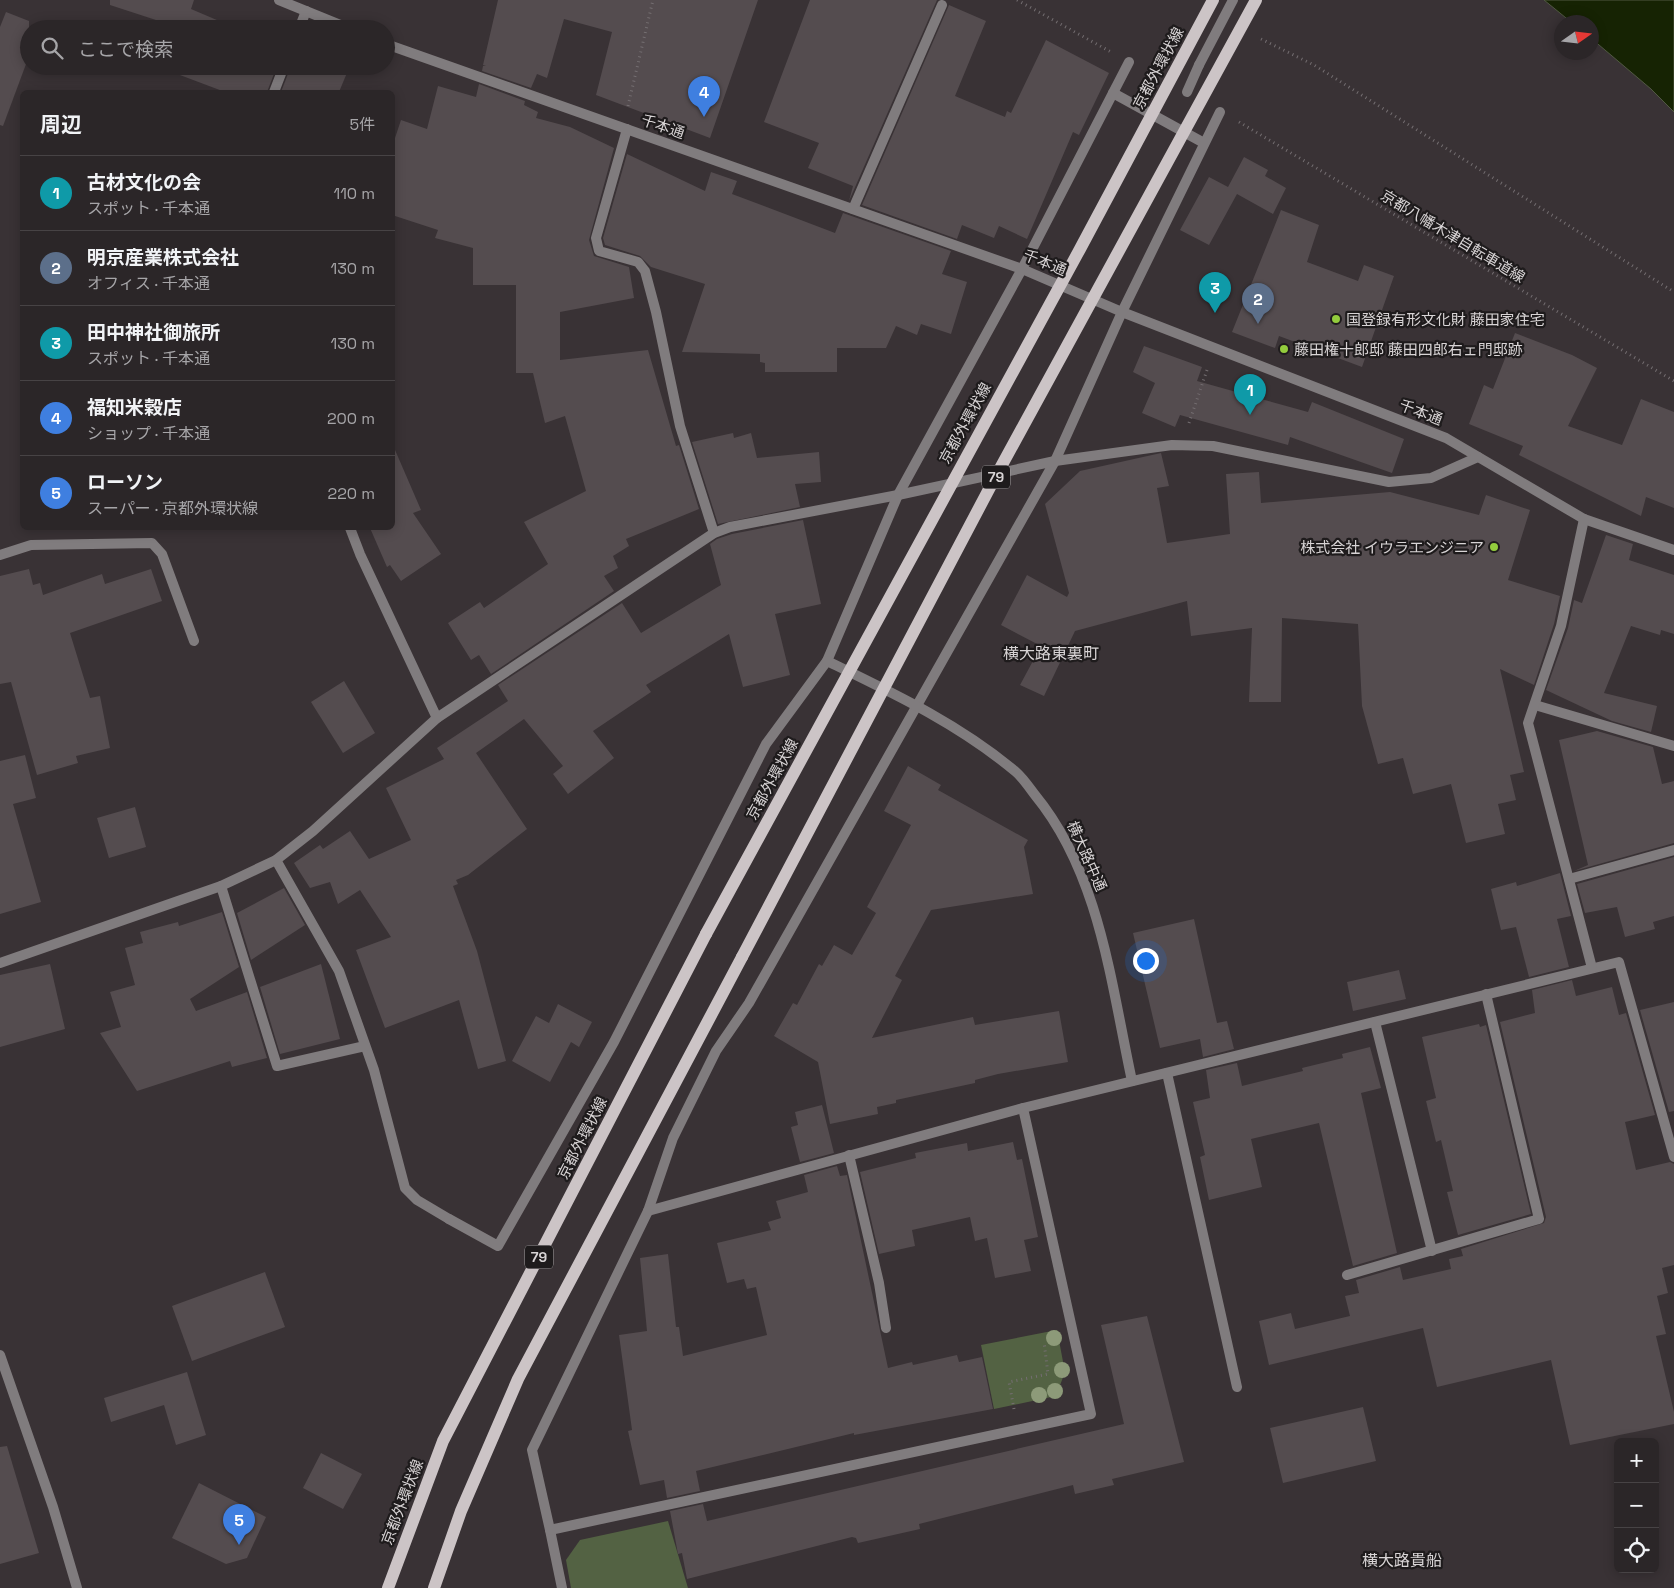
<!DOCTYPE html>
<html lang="ja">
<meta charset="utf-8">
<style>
:root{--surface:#2b2628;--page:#373234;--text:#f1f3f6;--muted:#a6a5a8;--line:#474345;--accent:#8abfa5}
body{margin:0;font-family:"Space Grotesk","Noto Sans JP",sans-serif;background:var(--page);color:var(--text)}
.controls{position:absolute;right:15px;bottom:15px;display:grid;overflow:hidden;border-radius:8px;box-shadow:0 2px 12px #0003}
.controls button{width:45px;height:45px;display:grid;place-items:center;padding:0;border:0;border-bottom:1px solid var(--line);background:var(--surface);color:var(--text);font:25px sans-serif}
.compass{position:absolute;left:1554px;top:15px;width:45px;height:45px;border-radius:50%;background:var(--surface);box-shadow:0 2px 12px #0003;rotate:76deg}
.you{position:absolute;left:1145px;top:960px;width:18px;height:18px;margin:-12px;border:4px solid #fff;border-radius:50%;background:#1a73e8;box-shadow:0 0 0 8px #1a73e833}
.badge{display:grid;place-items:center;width:32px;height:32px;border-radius:50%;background:var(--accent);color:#fff;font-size:16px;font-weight:700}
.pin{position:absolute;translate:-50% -41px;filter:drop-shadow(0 1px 2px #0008)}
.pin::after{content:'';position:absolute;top:26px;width:18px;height:15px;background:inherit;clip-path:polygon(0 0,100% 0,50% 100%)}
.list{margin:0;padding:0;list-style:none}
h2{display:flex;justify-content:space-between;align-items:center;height:65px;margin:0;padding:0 20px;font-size:21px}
h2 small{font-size:16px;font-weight:400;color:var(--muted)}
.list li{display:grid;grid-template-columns:32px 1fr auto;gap:15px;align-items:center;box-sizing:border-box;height:75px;padding:0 20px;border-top:1px solid var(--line)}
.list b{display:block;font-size:19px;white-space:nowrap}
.list p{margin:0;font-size:16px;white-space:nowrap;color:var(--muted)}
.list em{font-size:16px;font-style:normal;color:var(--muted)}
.icon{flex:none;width:28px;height:28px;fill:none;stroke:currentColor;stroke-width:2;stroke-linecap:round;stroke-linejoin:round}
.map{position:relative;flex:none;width:1674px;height:1588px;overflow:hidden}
.search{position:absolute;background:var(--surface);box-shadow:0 2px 12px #0003;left:20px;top:20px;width:375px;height:55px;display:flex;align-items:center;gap:12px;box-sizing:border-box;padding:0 18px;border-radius:28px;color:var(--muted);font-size:19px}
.panel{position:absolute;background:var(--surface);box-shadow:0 2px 12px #0003;left:20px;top:90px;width:375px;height:440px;border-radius:8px}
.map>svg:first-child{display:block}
</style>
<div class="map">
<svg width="1674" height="1588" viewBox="0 0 1674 1588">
<rect width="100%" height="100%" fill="#393235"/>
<g fill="#536243">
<polygon points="1057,1330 1065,1372 1056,1396 994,1409 981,1345"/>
<polygon points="668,1521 688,1588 571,1588 566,1560 580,1540"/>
</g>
<polygon fill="#162303" stroke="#505842" points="1544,0 1674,0 1674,112 1651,89 1592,39 1592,22 1571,22"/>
<g fill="#544c4f">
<polygon points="110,0 194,0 191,9 238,29 156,29 159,21 110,5"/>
<polygon points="498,0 758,0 710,138 596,95 612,32 564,19 547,78 537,74 531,88 482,71 483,66 486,66 483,65"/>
<polygon points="810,0 937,0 849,201 853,186 808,168 819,143 764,122"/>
<polygon points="949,5 986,21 955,96 1005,117 1007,111 1011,113 1046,40 1109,73 1079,135 1073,132 1027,239 999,226 994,238 962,225 957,239 862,205"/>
<polygon points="6,12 29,21 29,56 3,126 0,125 0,27"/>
<polygon points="156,66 277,66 267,92 225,92"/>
<polygon points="291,66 345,66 349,68 339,92 281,92"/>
<polygon points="479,84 525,101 524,105 538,112 536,118 570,127 614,148 589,240 594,256 629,267 634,298 560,312 560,360 648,350 676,446 679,445 699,509 626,539 629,546 613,556 618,568 604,576 614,591 491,674 479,655 471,660 448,623 480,602 484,608 548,564 524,522 586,491 565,416 545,423 533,373 516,373 516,285 473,285 473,248 435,238 438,230 392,215 392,147 401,120 427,129 438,86 476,97"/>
<polygon points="627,154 705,191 711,172 737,181 732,194 835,233 843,213 951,251 942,274 967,282 951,334 921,324 917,335 896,326 886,348 837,348 837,372 765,372 765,363 760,362 760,354 682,352 705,284 651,267 640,256 605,245 603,238"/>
<polygon points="1244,157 1268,170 1265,176 1286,188 1273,214 1237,194 1209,245 1180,230 1209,177 1228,187"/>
<polygon points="1281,210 1319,225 1307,262 1358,281 1364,265 1394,276 1362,367 1279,336 1275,348 1232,332"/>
<polygon points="1515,333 1572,355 1597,368 1568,426 1622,445 1641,399 1674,412 1674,508 1646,497 1641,516 1519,455 1523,446 1469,424 1484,385 1493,389"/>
<polygon points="1144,346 1202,367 1197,381 1308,412 1312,402 1404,439 1392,473 1290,437 1288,445 1180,415 1175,427 1142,413 1155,383 1133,372"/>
<polygon points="733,433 734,438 751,433 757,458 819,452 821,482 795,484 800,507 718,524 692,442"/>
<polygon points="392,443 421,510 413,513 441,554 401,581 390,565 387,567 370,528 392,528"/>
<polygon points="1161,453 1169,486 1157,488 1167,543 1230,534 1226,474 1259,472 1261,503 1390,492 1479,515 1486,495 1530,510 1508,580 1560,596 1554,624 1534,685 1500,669 1524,772 1510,775 1516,800 1498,804 1505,834 1466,843 1451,784 1413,794 1403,758 1378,764 1362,706 1358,624 1282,618 1281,702 1249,702 1252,628 1191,636 1187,601 1075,631 1044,696 1020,685 1041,646 1001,625 1027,575 1067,597 1069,593 1045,504 1080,471"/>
<polygon points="803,520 821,604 775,614 790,675 743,687 729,634 646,685 651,692 593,731 614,758 568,794 553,774 563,766 524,719 476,753 527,829 468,875 456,880 458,884 453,886 477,951 506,1061 478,1069 459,1000 385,1028 356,950 391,937 360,890 338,904 330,882 310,888 294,863 320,845 323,849 350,831 369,859 411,840 386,788 444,759 437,748 508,701 498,685 622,603 641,633 721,585 710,544 717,539 732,534"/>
<polygon points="1606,535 1633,544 1629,560 1674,575 1674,634 1661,630 1660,635 1631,626 1604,693 1657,706 1651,732 1612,721 1546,690 1568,628 1574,600 1582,603"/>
<polygon points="29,569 33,585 40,583 43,595 102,574 105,584 151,569 162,601 70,633 90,698 100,696 110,748 76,756 78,763 37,775 11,682 0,684 0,576"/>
<polygon points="344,681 375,733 343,753 311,702"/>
<polygon points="1597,731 1653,747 1662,784 1674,781 1674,843 1574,871 1588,865 1559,740"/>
<polygon points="25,755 36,798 13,804 41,902 0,914 0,761"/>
<polygon points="908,766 941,785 938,790 1028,840 1024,847 1033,894 931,910 895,976 902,980 872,1038 973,1017 975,1025 1059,1011 1068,1062 998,1074 975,1080 975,1083 896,1100 896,1103 877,1107 878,1114 830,1124 818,1062 774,1036 793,1003 797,1005 819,964 822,966 834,945 852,955 876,913 867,907 911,825 884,811"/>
<polygon points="135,807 146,847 109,858 97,818"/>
<polygon points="1674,857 1674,916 1653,922 1655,929 1625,937 1617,907 1585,913 1577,884"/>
<polygon points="1560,873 1571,916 1557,919 1569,967 1529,977 1516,927 1501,930 1491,889 1516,882 1517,886"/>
<polygon points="284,888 305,925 251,960 237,913"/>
<polygon points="222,912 239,967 190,999 196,1011 247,992 267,1058 232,1067 230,1061 137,1091 100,1033 121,1027 110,992 135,985 125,948 143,943 140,932 178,922 179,926"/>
<polygon points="1194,919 1217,1023 1227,1021 1234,1049 1203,1057 1200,1039 1160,1048 1133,933"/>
<polygon points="50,964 65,1029 0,1047 0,975"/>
<polygon points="321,964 340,1039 280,1054 260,987"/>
<polygon points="1399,970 1406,999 1353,1011 1347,982"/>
<polygon points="1572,980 1576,996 1612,987 1619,1015 1626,1013 1655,1115 1625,1122 1636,1170 1670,1162 1674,1164 1674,1265 1662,1268 1668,1293 1657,1296 1666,1334 1656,1336 1674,1412 1674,1424 1570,1445 1551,1360 1437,1387 1423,1328 1269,1365 1259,1321 1291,1313 1295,1329 1350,1316 1345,1296 1359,1293 1356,1280 1400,1267 1403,1280 1451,1269 1449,1259 1463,1256 1461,1249 1544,1223 1546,1217 1500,1022 1535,1013 1532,990"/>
<polygon points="1674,1002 1674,1111 1669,1112 1640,1010"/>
<polygon points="558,1004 592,1022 579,1047 571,1042 550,1082 512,1061 536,1016 549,1023"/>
<polygon points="1479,1024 1480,1027 1486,1025 1531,1214 1458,1235 1447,1192 1453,1191 1441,1140 1436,1142 1426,1101 1436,1098 1422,1037"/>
<polygon points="1370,1047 1381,1088 1361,1093 1397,1253 1353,1266 1319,1123 1251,1139 1262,1187 1209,1200 1200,1157 1205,1155 1193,1102 1210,1098 1206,1070 1237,1063 1242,1086 1303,1071 1302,1068 1343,1058 1342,1054"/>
<polygon points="822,1105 834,1153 800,1162 791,1127 798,1125 795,1112"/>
<polygon points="1013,1142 1017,1160 1022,1159 1038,1237 1024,1240 1031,1271 995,1278 987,1238 975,1241 970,1217 912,1230 915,1246 879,1254 860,1172 916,1158 915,1153 967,1143 968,1151"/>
<polygon points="837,1166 840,1176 847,1175 888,1368 912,1362 913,1365 957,1355 959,1362 982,1357 993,1409 854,1435 854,1433 696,1471 700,1491 667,1498 664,1480 640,1485 628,1431 632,1430 619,1335 647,1331 640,1258 668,1254 676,1327 679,1327 683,1356 767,1335 756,1287 747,1289 744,1279 727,1283 717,1243 771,1230 768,1222 781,1218 776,1201 808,1192 804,1175"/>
<polygon points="265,1272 285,1327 192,1361 172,1306"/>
<polygon points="1147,1316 1184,1462 1112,1479 1114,1485 1075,1494 1073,1485 919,1524 920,1529 858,1543 856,1538 852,1537 687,1579 682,1553 678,1554 670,1511 703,1504 707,1521 1124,1424 1101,1325"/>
<polygon points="187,1372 206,1435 176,1445 164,1405 111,1422 104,1398"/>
<polygon points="1363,1407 1376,1461 1283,1483 1270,1428"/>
<polygon points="7,1446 39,1553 0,1564 0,1447"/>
<polygon points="321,1453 362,1474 343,1509 303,1488"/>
<polygon points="199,1483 266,1517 247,1558 226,1564 172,1538"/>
</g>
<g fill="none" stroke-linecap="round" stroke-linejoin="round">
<g stroke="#746e71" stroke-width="3" stroke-dasharray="1 4" stroke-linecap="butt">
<polyline points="1017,0 1111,52"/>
<polyline points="1261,39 1314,65 1674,292"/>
<polyline points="628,106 653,0"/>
<polyline points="1239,122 1674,381"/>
<polyline points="1189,423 1208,367"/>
<polyline points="1014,1409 1009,1382 1048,1374 1044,1342"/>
</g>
<g stroke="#807c7e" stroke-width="10">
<polyline points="299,29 306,11"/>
<polyline points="274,92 284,66"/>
<polyline points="627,129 596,238 599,251 638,262 645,271 656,312 680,426 714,533"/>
<polyline points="853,209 942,5"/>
<polyline points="350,528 360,554 437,718"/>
<polyline points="1535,705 1674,746"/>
<polyline points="276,860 339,971 374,1070 405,1188 417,1200 449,1219"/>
<polyline points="1569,879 1674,850"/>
<polyline points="221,886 277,1066 365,1046"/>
<polyline points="1375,1022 1432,1251"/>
<polyline points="1167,1073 1237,1387"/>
<polyline points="849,1155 879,1283 886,1328"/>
<polyline points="1347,1275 1539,1219 1486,994"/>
<polyline points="550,1530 562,1588"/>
</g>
<g stroke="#807c7e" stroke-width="10">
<polyline points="279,0 350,29"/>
<polyline points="386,44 1022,269 1122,312 1446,438 1584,519 1674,550"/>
<polyline points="1187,92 1199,65"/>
<polyline points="1113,93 1204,143"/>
<polyline points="1220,112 1122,312 1055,461 749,1003 716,1051 673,1138 648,1211 532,1450 550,1530 1091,1414 1023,1108 1619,962 1674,1157"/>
<polyline points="1584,519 1561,626 1528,723 1592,968"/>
<polyline points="0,555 31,545 152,543 162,554 194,641"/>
<polyline points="0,963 221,886 276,860 313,831 437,718 714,533 730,527 898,495 1055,461 1172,445 1213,446 1389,482 1431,478 1478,457"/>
<polyline points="648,1211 1023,1108"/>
<polyline points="449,1219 498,1246 614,1042 766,744 827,661 898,495 1022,269 1129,62"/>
<polyline points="0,1355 53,1507 77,1588"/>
</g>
<path stroke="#807c7e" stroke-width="10" d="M827 661C893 693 959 724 1016 772 1023 778 1029 787 1035 795 1100 874 1111 984 1132 1081"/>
<g stroke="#ccc4c6" stroke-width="12">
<polyline points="388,1588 443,1441 706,934"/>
<polyline points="434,1588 461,1511 518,1379 742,957"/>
</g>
<polyline stroke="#807c7e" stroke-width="10" points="1199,65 1233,0"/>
<g stroke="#ccc4c6" stroke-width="12">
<polyline points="706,934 1080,249 1213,0"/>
<polyline points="742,957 997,474 1256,0"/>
</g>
</g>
<g fill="#8d9a79">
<circle cx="1054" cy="1338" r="8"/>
<circle cx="1062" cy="1370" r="8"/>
<circle cx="1055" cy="1391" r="8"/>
<circle cx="1039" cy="1395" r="8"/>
</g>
<g fill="#93cc3d" stroke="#1e1b1c" stroke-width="2">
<circle cx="1336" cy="319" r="5"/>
<circle cx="1284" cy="349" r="5"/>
<circle cx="1494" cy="547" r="5"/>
</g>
<g text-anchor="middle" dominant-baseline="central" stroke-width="4.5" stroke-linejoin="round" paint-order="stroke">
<g fill="#1e1b1c" stroke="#a09c9e" stroke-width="1">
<rect x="982" y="465.5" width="28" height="23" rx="4"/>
<rect x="525" y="1245.5" width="28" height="23" rx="4"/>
</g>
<g font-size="14" font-weight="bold" fill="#d8d4d5">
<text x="996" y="477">79</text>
<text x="539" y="1257">79</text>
</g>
<g font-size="15" fill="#d8d4d5" stroke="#1e1b1c">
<text transform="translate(1158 68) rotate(-62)">京都外環状線</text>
<text transform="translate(663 126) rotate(19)">千本通</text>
<text transform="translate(1453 236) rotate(31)">京都八幡木津自転車道線</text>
<text transform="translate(1045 262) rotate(22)">千本通</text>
<text transform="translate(1421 412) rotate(21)">千本通</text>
<text transform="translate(965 423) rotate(-61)">京都外環状線</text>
<text transform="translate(772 779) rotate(-61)">京都外環状線</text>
<text transform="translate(1087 856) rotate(66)">横大路中通</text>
<text transform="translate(582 1138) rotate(-63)">京都外環状線</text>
<text transform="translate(402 1502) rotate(-69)">京都外環状線</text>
</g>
<g font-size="15" fill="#d8d4d5" stroke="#1e1b1c" text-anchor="start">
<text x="1346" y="319">国登録有形文化財 藤田家住宅</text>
<text x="1294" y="349">藤田権十郎邸 藤田四郎右ェ門邸跡</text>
<text x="1484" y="547" text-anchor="end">株式会社 イウラエンジニア</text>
</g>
<g font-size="16" fill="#d8d4d5" stroke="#1e1b1c">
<text x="1051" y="653">横大路東裏町</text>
<text x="1402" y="1560">横大路貴船</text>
</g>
</g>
</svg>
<div class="controls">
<button>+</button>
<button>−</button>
<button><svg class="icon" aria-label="locate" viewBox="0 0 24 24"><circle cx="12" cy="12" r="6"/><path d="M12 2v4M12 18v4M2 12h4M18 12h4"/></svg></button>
</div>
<svg class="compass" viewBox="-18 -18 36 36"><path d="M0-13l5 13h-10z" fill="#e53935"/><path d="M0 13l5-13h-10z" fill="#a6a5a8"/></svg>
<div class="you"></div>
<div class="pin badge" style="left:1250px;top:415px;background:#0f9aa8">1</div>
<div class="pin badge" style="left:1258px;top:324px;background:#5c6f8a">2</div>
<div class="pin badge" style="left:1215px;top:313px;background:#0f9aa8">3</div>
<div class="pin badge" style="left:704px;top:117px;background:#3f7fe0">4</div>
<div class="pin badge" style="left:239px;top:1545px;background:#3f7fe0">5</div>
<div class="search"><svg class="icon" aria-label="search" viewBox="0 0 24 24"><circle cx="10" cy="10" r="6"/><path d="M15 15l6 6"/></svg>ここで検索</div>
<section class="panel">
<h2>周辺<small>5件</small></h2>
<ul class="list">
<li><span class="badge" style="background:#0f9aa8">1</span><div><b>古材文化の会</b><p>スポット · 千本通</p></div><em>110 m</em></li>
<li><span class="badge" style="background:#5c6f8a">2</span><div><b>明京産業株式会社</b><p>オフィス · 千本通</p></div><em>130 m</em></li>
<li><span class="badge" style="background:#0f9aa8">3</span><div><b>田中神社御旅所</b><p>スポット · 千本通</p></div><em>130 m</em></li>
<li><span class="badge" style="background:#3f7fe0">4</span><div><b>福知米穀店</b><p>ショップ · 千本通</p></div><em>200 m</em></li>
<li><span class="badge" style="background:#3f7fe0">5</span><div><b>ローソン</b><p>スーパー · 京都外環状線</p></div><em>220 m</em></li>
</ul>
</section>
</div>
